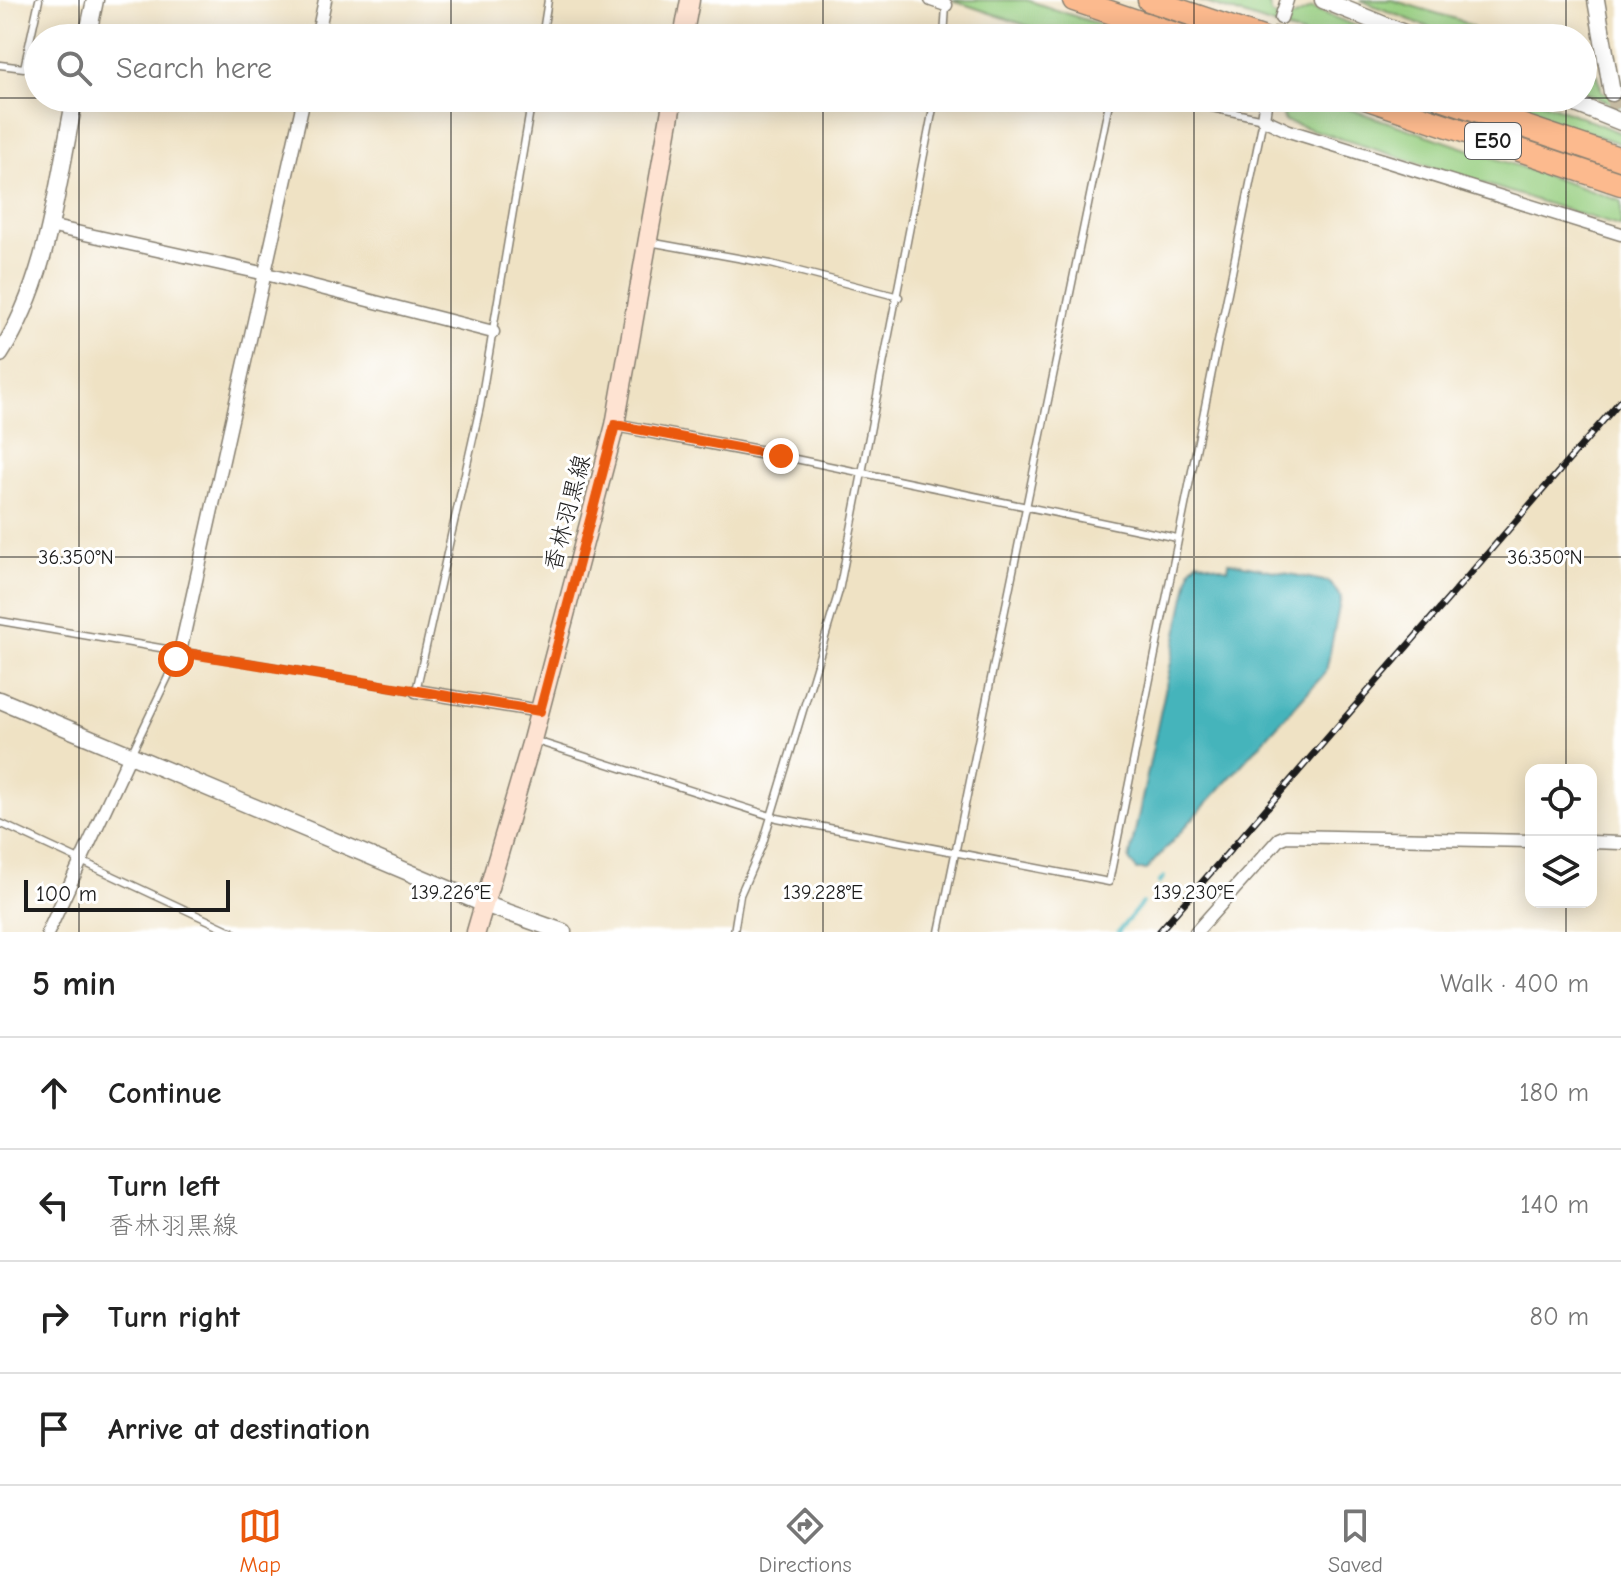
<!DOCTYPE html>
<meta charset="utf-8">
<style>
:root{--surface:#fff;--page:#f6f6f6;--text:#222;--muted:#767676;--line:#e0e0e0;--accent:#ea580c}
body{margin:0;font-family:"Comic Neue","Klee One",sans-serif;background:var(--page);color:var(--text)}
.controls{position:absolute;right:24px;bottom:24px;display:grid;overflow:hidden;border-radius:16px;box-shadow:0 4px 20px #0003}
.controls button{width:72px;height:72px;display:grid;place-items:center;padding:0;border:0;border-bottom:2px solid var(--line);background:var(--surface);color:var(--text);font:40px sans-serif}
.scale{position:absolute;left:24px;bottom:20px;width:206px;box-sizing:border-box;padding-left:8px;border:4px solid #1c1c1c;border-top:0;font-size:22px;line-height:28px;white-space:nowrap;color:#1c1c1c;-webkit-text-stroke:6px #fff;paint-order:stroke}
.stop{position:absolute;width:24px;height:24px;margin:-18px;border:6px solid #ea580c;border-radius:50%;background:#fff}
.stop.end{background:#ea580c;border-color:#fff;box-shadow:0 2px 8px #0008}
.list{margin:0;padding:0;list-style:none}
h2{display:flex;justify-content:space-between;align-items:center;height:104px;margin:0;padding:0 32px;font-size:34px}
h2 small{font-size:26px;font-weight:400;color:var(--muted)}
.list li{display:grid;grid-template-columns:52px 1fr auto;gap:24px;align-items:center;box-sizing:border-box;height:112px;padding:0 32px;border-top:2px solid var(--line)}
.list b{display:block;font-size:30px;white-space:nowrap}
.list p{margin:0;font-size:26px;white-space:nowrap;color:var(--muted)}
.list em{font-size:26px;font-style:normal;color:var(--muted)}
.icon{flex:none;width:44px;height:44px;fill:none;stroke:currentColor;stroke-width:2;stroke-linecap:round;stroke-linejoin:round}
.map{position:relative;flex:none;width:1621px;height:932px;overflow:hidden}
.search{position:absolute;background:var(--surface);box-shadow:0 4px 20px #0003;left:24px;right:24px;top:24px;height:88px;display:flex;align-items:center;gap:20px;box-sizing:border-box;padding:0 28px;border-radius:44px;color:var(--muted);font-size:30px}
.sheet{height:552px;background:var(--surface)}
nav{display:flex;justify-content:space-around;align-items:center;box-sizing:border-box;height:112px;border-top:2px solid var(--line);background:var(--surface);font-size:22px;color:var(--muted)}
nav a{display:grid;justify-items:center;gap:4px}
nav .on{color:var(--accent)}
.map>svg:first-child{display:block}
</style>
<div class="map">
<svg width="1621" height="932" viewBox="0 0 1621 932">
<rect width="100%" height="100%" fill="#fff"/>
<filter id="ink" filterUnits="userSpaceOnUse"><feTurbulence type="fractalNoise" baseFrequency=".0125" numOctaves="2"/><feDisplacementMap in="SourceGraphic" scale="16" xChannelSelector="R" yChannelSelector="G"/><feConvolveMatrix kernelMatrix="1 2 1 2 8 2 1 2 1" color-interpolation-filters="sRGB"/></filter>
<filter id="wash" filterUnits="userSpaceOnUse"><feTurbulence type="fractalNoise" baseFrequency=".006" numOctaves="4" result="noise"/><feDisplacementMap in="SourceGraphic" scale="32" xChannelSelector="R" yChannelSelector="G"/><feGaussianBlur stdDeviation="1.8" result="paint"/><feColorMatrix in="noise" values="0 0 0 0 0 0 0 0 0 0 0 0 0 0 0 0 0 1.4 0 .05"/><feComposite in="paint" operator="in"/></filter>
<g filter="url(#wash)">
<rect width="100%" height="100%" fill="#efe2c4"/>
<g fill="#98cf81" stroke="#5a764e" stroke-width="2">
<polygon points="952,0 1027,0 1139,38 1063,38"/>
<polygon points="1198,0 1267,0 1272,15 1287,20 1312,8 1385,38 1312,38"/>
<polygon points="1360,0 1392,0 1459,20 1490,38 1455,38"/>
<polygon points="1583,71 1598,75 1602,93 1620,92 1616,79 1621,80 1621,107 1583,92"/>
<polygon points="1274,98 1317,98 1621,201 1621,227 1285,121"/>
<polygon points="1488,98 1532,98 1621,133 1621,144"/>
</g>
<polygon fill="#44b4bb" stroke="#30686c" stroke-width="2" points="1198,561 1228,569 1229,562 1329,582 1341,597 1326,672 1146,870 1137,870 1129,860 1191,568"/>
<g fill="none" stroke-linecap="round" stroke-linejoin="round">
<g stroke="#44b4bb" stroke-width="4">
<polyline points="1239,106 1252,98"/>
<polyline points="1159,883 1164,877"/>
<polyline points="1118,932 1142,903"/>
<polyline points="1205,932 1227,907"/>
</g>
</g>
</g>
<g filter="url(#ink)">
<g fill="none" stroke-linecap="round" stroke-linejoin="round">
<polyline stroke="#c5baa2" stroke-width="12" stroke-dasharray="12 6" stroke-linecap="butt" points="1277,38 1281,18"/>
<polyline stroke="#c5baa2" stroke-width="16" stroke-dasharray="16 8" stroke-linecap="butt" points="1612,93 1621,123"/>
<g stroke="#867f70" stroke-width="9">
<g id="service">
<polyline points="542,38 548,0"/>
<polyline points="944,38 946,5"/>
<polyline points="0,65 24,68 39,0"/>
<polyline points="649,242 771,264 899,297"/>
<polyline points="781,456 1177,538"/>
<polyline points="0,621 416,691 480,407 532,98"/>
<polyline points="533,740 777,818 1109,882 1263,119 1166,98"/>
<polyline points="132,752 180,652"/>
<polyline points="0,823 233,932"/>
<polyline points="734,932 740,895 763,843 839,591 935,98"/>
<polyline points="939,932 1110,98"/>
</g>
</g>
<g stroke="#867f70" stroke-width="15">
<g id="minor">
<polyline points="931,0 946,5"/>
<polyline points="1281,18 1287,0"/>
<polyline points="317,38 325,0"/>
<polyline points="1266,98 1263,119 1289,131 1621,234"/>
<polyline points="49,226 266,274 493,332"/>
<polyline points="615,425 781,456"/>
<polyline points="180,652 304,98"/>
<polyline points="416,691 540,711"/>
<polyline points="1591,842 1621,843"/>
<polyline points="48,932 130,755"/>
<polyline points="1196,932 1279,839 1286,836 1531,841"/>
</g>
</g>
<g stroke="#867f70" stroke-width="19">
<g id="tertiary">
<polyline points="1323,0 1416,38"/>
<polyline points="1596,0 1612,93"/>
<polyline points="87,38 95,0"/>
<polyline points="1561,98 1621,122"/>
<path d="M0 354C49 279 57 183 75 98"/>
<polyline points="0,700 484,904 563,932"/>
</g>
</g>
<g stroke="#867f70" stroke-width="21">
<g id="secondary">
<polyline points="683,38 690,0"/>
<polyline points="476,932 532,740 615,425 673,98"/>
</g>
</g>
<g stroke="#867f70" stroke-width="25">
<g id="motorway">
<polyline points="1074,0 1187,38"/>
<polyline points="1149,0 1262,38"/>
<polyline points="1365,98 1621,184"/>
<polyline points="1441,98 1621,159"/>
</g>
</g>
<use href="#service" stroke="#fff" stroke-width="6"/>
<use href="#minor" stroke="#fff" stroke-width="12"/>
<use href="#tertiary" stroke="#fff" stroke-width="16"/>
<use href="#secondary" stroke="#fee3d2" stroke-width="18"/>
<use href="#motorway" stroke="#fcba8e" stroke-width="22"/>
<g stroke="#1c1c1c" stroke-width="7">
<polyline id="rail" points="1159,932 1621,400"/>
</g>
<use href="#rail" stroke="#fff" stroke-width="4" stroke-dasharray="12" stroke-linecap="butt"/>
</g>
</g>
<g fill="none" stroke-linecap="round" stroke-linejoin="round" filter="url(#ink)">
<polyline stroke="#ea580c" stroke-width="10" points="176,659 180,652 540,711 615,425 781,456"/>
</g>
<path fill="none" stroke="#1c1c1c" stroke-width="2" stroke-opacity="0.45" d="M79 0V38M451 0V38M823 0V38M1194 0V38M1566 0V38M0 98H38M79 98V932M451 98V932M823 98V932M1194 98V932M1566 98V770M1583 98H1621M0 557H1621M1566 902V932"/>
<g text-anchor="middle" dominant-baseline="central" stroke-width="6" stroke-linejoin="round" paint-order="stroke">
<rect fill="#fff" stroke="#606060" stroke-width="2" x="1465" y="123" width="56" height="36" rx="6"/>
<g font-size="22" font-weight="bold" fill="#1c1c1c">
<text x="1493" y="141">E50</text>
</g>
<g font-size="24" fill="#1c1c1c" stroke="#fff">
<text transform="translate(567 513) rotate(-75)">香林羽黒線</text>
</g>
</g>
<g font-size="20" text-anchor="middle" fill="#1c1c1c" stroke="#fff" stroke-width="6" stroke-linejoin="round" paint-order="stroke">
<text x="76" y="564">36.350°N</text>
<text x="1545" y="564">36.350°N</text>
<text x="451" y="899">139.226°E</text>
<text x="823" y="899">139.228°E</text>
<text x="1194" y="899">139.230°E</text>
</g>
</svg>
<div class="controls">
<button><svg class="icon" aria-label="locate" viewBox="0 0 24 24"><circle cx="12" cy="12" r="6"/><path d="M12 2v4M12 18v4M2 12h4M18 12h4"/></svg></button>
<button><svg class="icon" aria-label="layers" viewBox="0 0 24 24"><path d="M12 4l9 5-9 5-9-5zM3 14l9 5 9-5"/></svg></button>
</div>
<div class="scale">100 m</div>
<div class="stop" style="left:176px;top:659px"></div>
<div class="stop end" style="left:781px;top:456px"></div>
<div class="search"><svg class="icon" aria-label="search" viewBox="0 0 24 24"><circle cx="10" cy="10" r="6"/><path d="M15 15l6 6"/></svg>Search here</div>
</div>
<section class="sheet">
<h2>5 min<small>Walk · 400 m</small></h2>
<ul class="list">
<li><svg class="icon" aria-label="ahead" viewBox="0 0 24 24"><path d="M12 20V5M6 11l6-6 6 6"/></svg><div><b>Continue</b></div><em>180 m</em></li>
<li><svg class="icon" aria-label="left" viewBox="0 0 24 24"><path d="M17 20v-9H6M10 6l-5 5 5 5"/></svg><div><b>Turn left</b><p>香林羽黒線</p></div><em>140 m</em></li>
<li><svg class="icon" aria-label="right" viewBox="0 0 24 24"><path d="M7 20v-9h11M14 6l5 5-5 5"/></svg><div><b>Turn right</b></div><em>80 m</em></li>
<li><svg class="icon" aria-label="arrive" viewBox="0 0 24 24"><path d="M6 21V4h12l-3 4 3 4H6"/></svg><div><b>Arrive at destination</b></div></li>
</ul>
</section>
<nav>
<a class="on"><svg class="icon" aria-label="map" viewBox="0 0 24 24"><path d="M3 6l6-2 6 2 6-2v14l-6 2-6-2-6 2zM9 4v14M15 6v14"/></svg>Map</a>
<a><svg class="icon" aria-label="directions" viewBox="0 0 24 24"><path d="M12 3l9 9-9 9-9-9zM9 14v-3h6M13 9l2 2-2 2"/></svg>Directions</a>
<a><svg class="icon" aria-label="saved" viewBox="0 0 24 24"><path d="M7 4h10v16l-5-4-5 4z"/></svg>Saved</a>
</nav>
